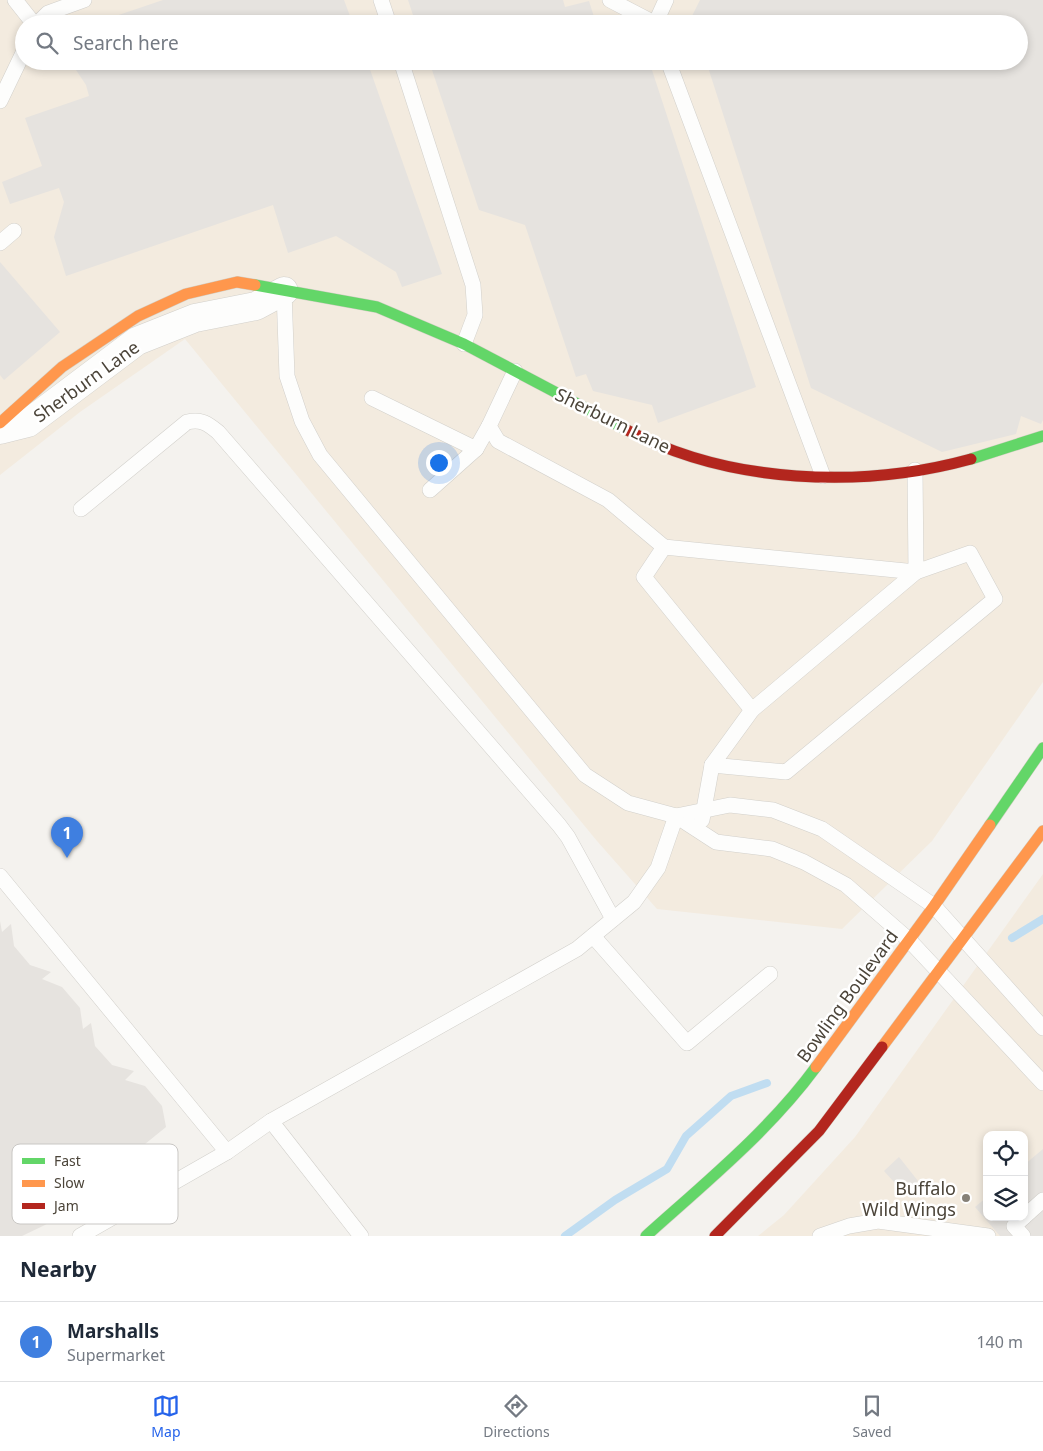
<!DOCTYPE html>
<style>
:root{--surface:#fff;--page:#f2f2f3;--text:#1f2937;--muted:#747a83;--line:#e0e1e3;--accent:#2563eb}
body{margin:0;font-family:"Noto Sans",sans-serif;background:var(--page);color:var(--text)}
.controls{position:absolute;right:15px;bottom:15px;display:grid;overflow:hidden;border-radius:10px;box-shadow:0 2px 8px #0003}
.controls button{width:45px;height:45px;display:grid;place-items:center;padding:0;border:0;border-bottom:1px solid var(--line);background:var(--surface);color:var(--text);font:25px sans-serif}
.you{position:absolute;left:438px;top:462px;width:18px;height:18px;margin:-12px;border:4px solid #fff;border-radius:50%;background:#1a73e8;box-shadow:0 0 0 8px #1a73e833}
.badge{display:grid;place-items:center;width:32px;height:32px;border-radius:50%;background:var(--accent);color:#fff;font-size:16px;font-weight:700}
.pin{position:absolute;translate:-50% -41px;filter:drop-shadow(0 1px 2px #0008)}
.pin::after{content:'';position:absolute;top:26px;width:18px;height:15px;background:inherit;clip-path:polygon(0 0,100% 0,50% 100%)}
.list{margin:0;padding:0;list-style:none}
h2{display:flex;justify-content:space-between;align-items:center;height:65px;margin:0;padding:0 20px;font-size:21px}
h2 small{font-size:16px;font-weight:400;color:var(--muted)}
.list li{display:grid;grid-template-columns:32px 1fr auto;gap:15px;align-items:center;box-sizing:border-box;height:80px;padding:0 20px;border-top:1px solid var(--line)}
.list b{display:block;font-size:19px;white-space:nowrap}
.list p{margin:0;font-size:16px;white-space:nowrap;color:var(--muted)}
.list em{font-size:16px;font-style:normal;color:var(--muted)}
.icon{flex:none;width:28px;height:28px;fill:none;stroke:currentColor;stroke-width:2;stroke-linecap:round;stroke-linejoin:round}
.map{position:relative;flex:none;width:1043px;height:1236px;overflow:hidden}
.search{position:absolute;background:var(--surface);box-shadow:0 2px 8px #0003;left:15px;right:15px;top:15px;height:55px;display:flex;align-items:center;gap:12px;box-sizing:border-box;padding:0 18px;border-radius:28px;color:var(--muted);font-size:19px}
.sheet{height:145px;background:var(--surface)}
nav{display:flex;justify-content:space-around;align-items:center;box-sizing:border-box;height:70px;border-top:1px solid var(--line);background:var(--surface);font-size:14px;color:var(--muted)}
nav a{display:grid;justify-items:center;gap:2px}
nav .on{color:var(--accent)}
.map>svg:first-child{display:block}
</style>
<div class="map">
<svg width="1043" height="1236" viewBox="0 0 1043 1236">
<rect width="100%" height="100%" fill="#f4f2ee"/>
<g fill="#f3ebdf" fill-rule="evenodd">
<path d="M0 0H1043V682L932 841 842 929 657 909 597 841 185 339 80 412 0 475ZM24 24H1019V61H24Z"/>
<path d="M1043 874V1236H758L784 1215 855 1137ZM987 1135H1024V1217H987Z"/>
</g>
<g fill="#e6e3df">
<polygon points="163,0 344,0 353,24 92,24"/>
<polygon points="408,0 563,0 565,7 589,1 595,20 605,24 416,24"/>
<polygon points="700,0 1043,0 1043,420 1041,424 1021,416 1016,434 942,452 811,388 706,61 1019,61 1019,24 694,24 692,16"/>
<polygon points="70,61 367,61 442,274 402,287 396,272 336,236 288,253 273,205 66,276 54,237 64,202 59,188 10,204 2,182 42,166 25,118 89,96 86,85"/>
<polygon points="429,61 649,61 756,387 658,423 652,405 593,391 586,374 576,377 525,225 479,210"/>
<polygon points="0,262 60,332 4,380 0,375"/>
<polygon points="0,921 2,932 11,924 14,946 30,965 51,972 42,979 62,987 80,1008 83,1029 91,1023 95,1046 112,1065 134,1071 125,1080 145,1086 162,1106 166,1127 45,1225 22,1236 0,1236"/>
<polygon points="1043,1149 1043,1236 1000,1236 975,1207 987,1197 987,1217 1024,1217 1024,1165"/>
<polygon points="899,1157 918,1181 905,1194 884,1171"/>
</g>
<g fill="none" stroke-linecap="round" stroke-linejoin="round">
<g stroke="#c0ddf1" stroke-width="8">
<polyline points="1012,938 1043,919"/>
<polyline points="565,1236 615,1200 667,1169 686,1136 731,1096 767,1083"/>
</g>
<g stroke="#d2d0cb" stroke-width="16">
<g id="lane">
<polyline points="15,0 34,24"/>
<polyline points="381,0 389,24"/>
<polyline points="610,0 654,23"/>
<polyline points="37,24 48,13 84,0"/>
<polyline points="655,24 666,0"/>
<polyline points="401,61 473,285 475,315 464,344"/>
<polyline points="668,61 823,476"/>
<polyline points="0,101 24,51"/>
<polyline points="0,243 14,231"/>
<polyline points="284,291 287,376 302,421 320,455 585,775 628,803 676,816 716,842 772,849 804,862 846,885 909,940 1043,1083"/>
<polyline points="515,371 489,426 498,441 608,500 664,547"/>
<polyline points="372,398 476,449 489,426"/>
<polyline points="915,470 916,572 970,553 995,599 786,772 712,765 752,710 644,577 664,547 916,572"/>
<polyline points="430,490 476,449"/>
<path d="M81 509 187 422C201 419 207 423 218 432L559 825 568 837 613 919"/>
<polyline points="752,710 916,572"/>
<polyline points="676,816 730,805 773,810 822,829 934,906 1043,1028"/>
<polyline points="702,820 712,765"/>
<polyline points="0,876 227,1152"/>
<polyline points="593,936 687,1043 770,974"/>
<polyline points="271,1121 361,1236"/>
<polyline points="1024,1217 1043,1200"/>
<polyline points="80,1236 227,1152 271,1121 577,949 634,902 658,868 676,816"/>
<polyline points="820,1236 849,1226 878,1221 988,1236"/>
<polyline points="1023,1236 1014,1226 1024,1217"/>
</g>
</g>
<g stroke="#d2d0cb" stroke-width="29">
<polyline id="street" points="0,430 28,423 137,341 195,318 256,306 284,291"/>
</g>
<g stroke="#d3cfc5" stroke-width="12">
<g id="fast">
<polyline points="255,285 377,307 464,344 627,430"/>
<polyline points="971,459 1043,436"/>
<polyline points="990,825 1043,748"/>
<path d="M646 1236C705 1183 769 1131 816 1067"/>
</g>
</g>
<g stroke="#d3cfc5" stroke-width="12">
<g id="slow">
<polyline points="0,423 62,367 138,316 186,294 237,282 255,285"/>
<polyline points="882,1047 1043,831"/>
<polyline points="816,1067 934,906 990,825"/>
</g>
</g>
<g stroke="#d3cfc5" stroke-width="12">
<g id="jam">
<path d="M627 430C729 484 862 489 971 459"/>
<polyline points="715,1236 819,1131 882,1047"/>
</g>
</g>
<use href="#lane" stroke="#fdfdfc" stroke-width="15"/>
<use href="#street" stroke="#fdfdfc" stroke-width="28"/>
<use href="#fast" stroke="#63d668" stroke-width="11"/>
<use href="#slow" stroke="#ff974d" stroke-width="11"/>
<use href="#jam" stroke="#b3261e" stroke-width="11"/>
</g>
<circle fill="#868178" stroke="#fff" stroke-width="2" cx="966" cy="1198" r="5"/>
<g text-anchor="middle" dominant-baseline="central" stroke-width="5" stroke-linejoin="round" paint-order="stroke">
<g font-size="18" fill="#4b4439" stroke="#fff">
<text transform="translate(86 381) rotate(-36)">Sherburn Lane</text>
<text transform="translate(613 420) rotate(26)">Sherburn Lane</text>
<text transform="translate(847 996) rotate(-54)">Bowling Boulevard</text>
</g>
<g font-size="18" fill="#4b4439" stroke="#fff" text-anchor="end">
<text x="956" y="1188">Buffalo<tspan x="956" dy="21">Wild Wings</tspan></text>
</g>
</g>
<rect x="12" y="1144" width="166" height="80" rx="8" fill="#fff" stroke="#c9c7c4" stroke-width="1"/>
<rect x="22" y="1158" width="23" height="6" fill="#63d668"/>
<rect x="22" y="1180" width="23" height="7" fill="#ff974d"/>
<rect x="22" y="1203" width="23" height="6" fill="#b3261e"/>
<g font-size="14" fill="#4b4439">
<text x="54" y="1166">Fast</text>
<text x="54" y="1188">Slow</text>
<text x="54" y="1211">Jam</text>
</g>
</svg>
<div class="controls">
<button><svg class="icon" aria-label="locate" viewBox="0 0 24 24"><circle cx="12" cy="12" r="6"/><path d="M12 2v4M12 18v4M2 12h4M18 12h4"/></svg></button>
<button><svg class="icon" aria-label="layers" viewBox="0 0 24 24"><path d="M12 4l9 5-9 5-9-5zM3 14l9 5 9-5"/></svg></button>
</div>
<div class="you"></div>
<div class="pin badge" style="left:67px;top:858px;background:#3f7fe0">1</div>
<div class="search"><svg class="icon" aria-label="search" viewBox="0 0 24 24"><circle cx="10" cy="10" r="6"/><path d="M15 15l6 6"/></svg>Search here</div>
</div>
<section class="sheet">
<h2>Nearby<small></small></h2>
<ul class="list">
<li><span class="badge" style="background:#3f7fe0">1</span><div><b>Marshalls</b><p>Supermarket</p></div><em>140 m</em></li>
</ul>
</section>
<nav>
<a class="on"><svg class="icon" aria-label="map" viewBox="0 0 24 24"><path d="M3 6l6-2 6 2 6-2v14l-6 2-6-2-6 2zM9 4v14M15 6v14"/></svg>Map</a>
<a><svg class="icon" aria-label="directions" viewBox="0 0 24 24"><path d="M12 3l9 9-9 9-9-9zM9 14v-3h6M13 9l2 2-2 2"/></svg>Directions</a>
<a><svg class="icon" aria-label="saved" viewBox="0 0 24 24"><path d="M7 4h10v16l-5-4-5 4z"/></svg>Saved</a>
</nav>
